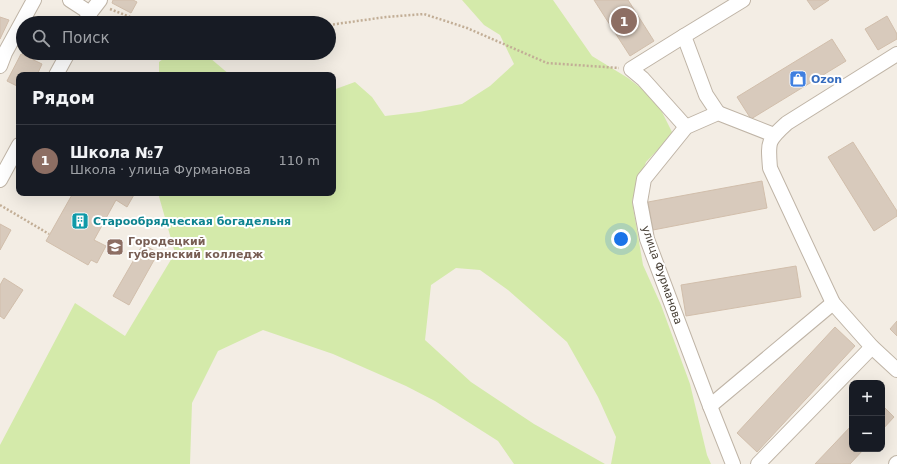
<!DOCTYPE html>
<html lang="ru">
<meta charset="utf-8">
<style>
:root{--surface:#171b24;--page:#242831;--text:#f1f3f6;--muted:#9ea1a6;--line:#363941;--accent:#ff1b0f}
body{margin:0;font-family:"DejaVu Sans",sans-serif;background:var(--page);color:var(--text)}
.controls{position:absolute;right:12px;bottom:12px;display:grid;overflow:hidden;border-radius:8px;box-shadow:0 4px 16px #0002}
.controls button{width:36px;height:36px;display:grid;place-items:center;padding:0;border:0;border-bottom:1px solid var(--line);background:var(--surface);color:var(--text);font:20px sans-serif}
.you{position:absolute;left:621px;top:239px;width:14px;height:14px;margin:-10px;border:3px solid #fff;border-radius:50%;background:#1a73e8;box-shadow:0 0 0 6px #1a73e833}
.badge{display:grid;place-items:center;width:26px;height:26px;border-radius:50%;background:var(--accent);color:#fff;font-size:13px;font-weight:700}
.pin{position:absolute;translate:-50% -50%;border:2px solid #fff;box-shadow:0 1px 4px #0006}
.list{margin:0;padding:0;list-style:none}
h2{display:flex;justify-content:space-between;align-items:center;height:52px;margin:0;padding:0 16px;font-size:17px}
h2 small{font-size:13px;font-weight:400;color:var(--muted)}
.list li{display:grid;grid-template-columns:26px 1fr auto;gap:12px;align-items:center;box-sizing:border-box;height:72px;padding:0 16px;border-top:1px solid var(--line)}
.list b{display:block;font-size:15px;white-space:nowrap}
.list p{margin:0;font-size:13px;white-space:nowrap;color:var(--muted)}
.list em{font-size:13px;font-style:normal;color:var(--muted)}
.icon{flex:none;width:22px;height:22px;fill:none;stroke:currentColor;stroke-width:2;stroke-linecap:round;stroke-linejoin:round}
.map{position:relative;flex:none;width:897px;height:464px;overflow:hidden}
.search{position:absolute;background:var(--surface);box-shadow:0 4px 16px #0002;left:16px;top:16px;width:320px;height:44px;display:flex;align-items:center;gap:10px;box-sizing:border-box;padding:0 14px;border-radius:22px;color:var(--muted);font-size:15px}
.panel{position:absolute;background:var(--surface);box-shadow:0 4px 16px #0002;left:16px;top:72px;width:320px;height:124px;border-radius:8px}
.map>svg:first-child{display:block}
</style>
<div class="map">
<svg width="897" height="464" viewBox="0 0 897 464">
<rect width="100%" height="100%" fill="#f3ede4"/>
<g fill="#d4eaaa">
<polygon points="462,0 553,0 592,56 628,78 656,100 673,134 646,162 632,201 643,265 661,305 690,384 707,455 711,464 611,464 616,437 598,397 567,342 508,290 480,270 456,268 431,285 425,340 471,382 534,424 605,464 514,464 498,441 435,401 406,386 333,354 263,330 218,351 192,403 190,464 0,464 0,445 75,303 125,336 175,253 158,193 333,193 333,90 355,82 372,97 385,116 419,112 462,104 490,86 514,64 500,35 484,25"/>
<polygon points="171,53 196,53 210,58 230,75 159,75 159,62"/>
</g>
<g fill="#d8cabc" stroke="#d1beab">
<polygon points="113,0 133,0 137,2 131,13 112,3"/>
<polygon points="594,0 628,0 654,41 630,56"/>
<polygon points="807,0 829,0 814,10"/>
<polygon points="887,16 897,34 897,39 878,50 865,29"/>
<polygon points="0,17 9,20 0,39"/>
<polygon points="41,17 54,23 38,23"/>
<polygon points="832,39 846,61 751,119 737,97"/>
<polygon points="21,54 42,64 37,75 19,75 19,87 7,81"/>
<polygon points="853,142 897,211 897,216 874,231 828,157"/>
<polygon points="762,181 767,208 653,230 648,202"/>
<polygon points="73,193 135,193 127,207 116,200 94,240 106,246 97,263 91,260 88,265 46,241"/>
<polygon points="0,224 11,230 0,250"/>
<polygon points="143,244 158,253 129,305 113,296"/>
<polygon points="796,266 801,297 686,316 681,285"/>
<polygon points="4,278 23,290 4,319 0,316 0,285"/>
<polygon points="897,321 897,336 890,329"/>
<polygon points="835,327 855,346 757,452 737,433"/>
<polygon points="882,405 894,417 882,430"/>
<polygon points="852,425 852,449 864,449 850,464 815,464"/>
</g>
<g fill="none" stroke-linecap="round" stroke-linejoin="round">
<g stroke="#bfb4a6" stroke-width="16">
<g id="minor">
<polyline points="70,0 90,13"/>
<polyline points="84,23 90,13 100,0"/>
<polyline points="684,36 631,69 643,79 686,127"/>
<path d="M897 54 787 123C767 141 768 142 770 168L833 303 872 347 897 370"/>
<polyline points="0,66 5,53 34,0"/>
<polyline points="56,75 68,53"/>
<polyline points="718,113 706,95 684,36 743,0"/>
<polyline points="0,180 19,145"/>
<polyline points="710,406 833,303"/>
<polyline points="733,464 710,406 647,239 640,202 644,179 686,127 718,113 774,135"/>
<polyline points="758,464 872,347"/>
<polyline points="896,464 897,463"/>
</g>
</g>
<g stroke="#c2ae96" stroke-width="2.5" stroke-dasharray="2 2" stroke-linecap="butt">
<polyline points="110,9 145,23"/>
<polyline points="329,25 386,17 424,14 467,28 547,63 619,68"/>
<polyline points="0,205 49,234"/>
</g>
<use href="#minor" stroke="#fff" stroke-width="14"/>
</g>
<defs>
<g id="shop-square" transform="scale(0.9)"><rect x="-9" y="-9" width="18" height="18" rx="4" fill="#3f7fe0" stroke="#fff"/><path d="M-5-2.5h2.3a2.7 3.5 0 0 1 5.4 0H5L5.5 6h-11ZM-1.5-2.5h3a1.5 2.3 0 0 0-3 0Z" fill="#fff"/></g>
<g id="building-square" transform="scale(0.9)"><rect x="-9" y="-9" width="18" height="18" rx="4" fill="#0f9aa8" stroke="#fff"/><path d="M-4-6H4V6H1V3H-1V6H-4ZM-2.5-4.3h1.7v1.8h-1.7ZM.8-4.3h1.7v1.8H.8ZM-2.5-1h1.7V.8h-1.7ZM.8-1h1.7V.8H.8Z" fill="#fff"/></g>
<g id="university-square" transform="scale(0.9)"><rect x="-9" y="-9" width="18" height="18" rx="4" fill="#8d6e63" stroke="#fff"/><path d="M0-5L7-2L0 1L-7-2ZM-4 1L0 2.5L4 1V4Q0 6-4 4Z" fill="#fff"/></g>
</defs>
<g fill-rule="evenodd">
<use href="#shop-square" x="798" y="79"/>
<use href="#building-square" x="80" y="221"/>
<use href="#university-square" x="115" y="247"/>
</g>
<g text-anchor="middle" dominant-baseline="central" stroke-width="4" stroke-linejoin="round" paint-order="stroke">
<g font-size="11" font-weight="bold" fill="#366cbe" stroke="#fff" text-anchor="start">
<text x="811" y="79">Ozon</text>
</g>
<g font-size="11" font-weight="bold" fill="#0d838f" stroke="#fff" text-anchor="start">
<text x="93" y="221">Старообрядческая богадельня</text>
</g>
<g font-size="11" font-weight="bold" fill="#785e54" stroke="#fff" text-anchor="start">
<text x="128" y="241">Городецкий<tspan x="128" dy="13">губернский колледж</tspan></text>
</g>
<g font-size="11" fill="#453d33" stroke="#fff">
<text transform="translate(662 275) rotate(71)">улица Фурманова</text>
</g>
</g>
</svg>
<div class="controls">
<button>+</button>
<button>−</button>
</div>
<div class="you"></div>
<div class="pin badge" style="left:624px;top:21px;background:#8d6e63">1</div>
<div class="search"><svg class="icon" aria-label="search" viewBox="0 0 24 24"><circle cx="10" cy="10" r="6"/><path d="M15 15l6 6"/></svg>Поиск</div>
<section class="panel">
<h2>Рядом<small></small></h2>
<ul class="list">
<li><span class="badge" style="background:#8d6e63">1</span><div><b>Школа №7</b><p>Школа · улица Фурманова</p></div><em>110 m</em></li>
</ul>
</section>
</div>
